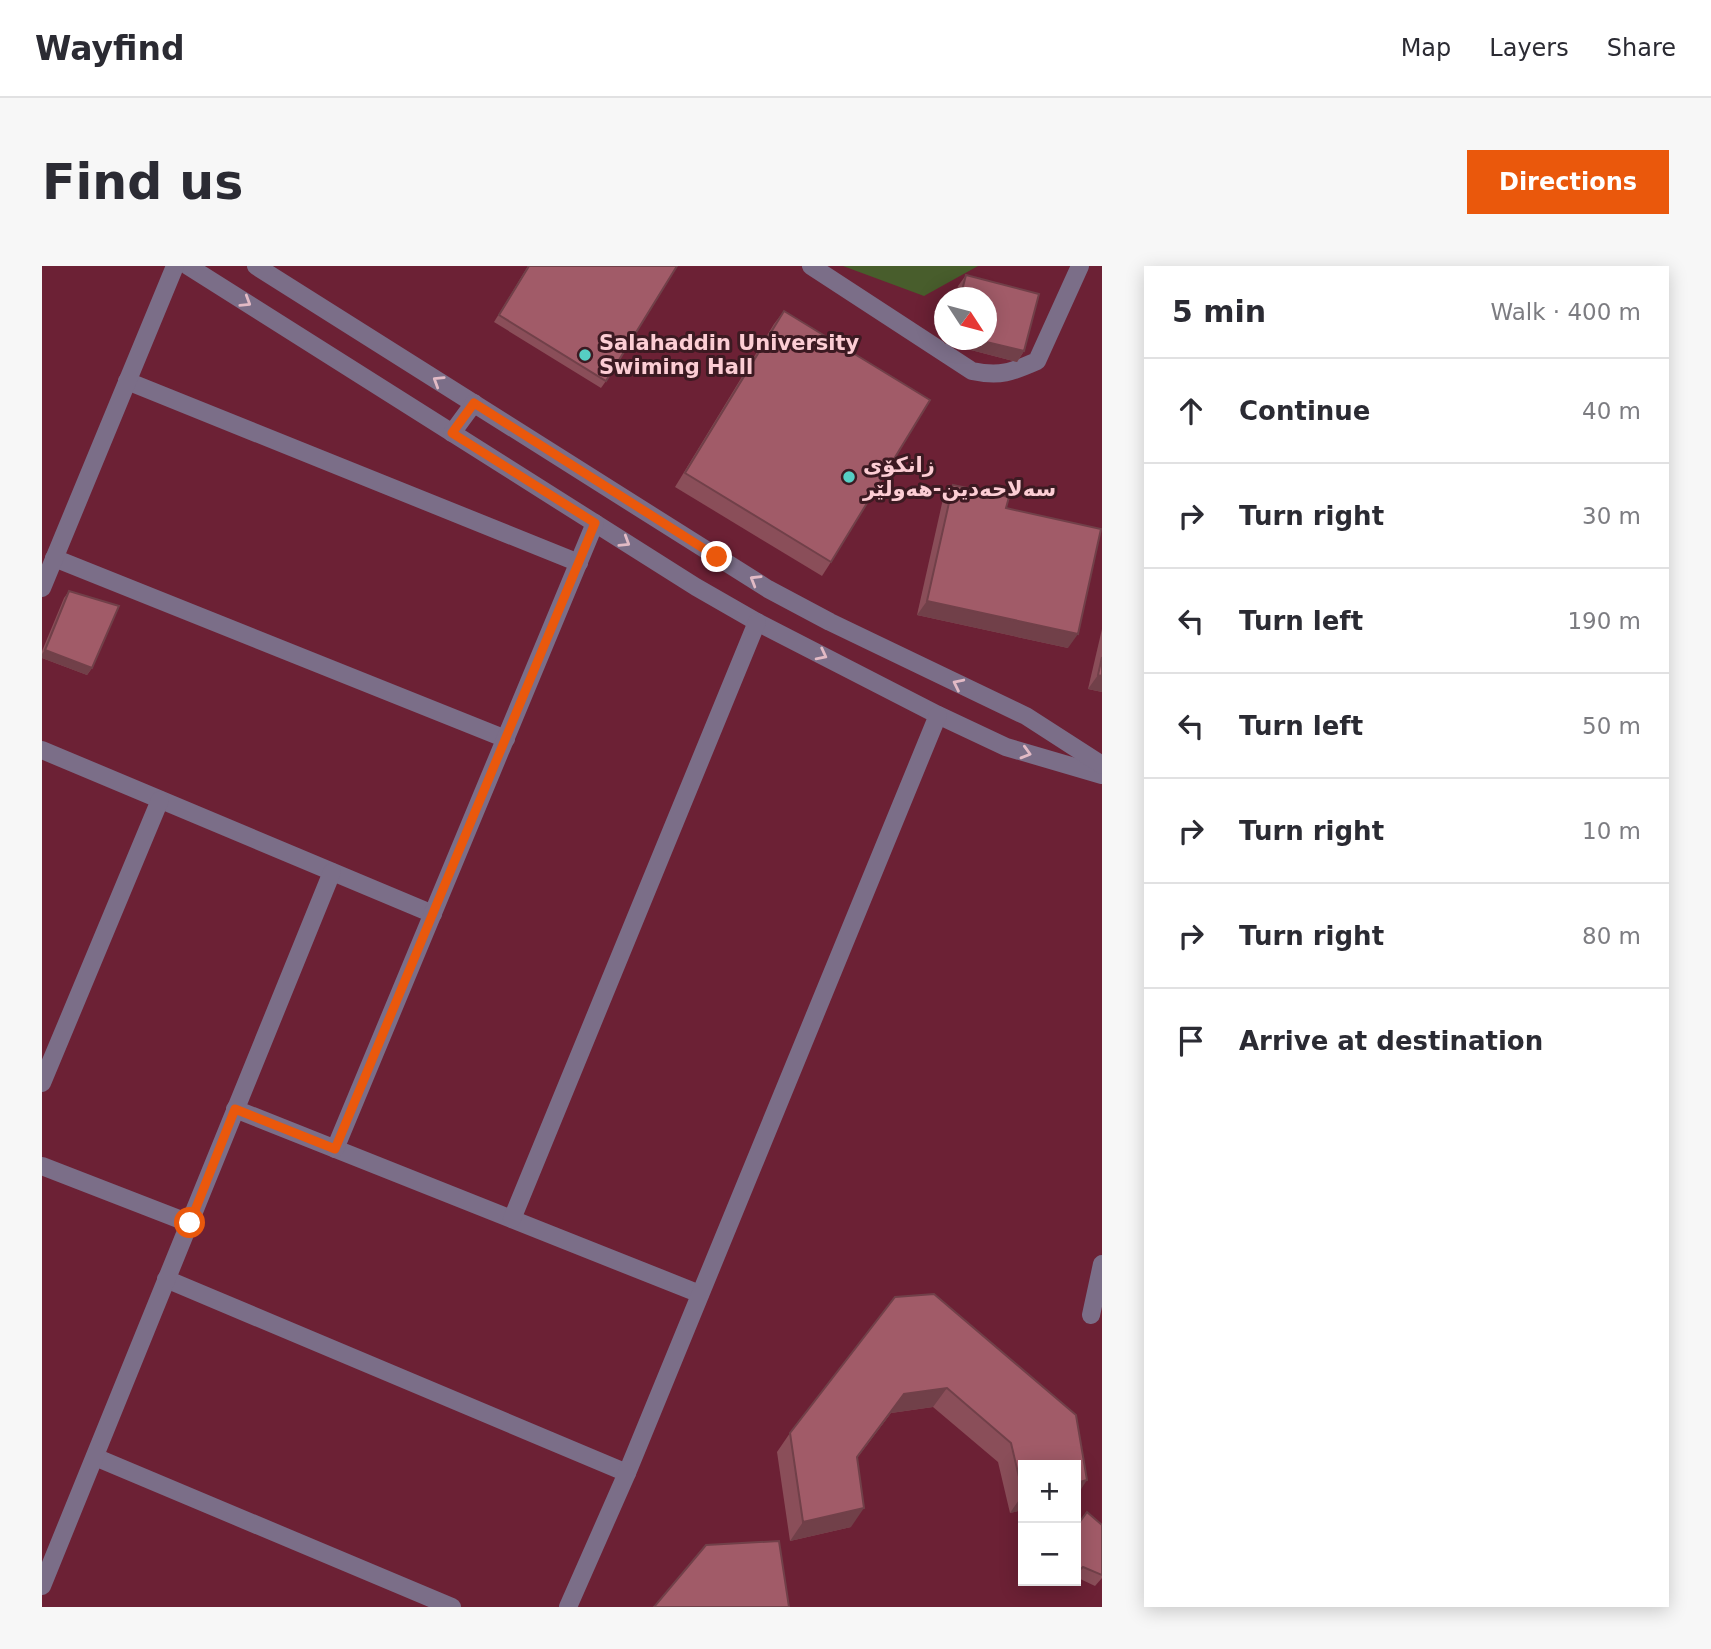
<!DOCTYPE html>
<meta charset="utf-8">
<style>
:root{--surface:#fff;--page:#f7f7f7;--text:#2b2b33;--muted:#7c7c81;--line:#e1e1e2;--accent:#ea580c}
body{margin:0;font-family:"DejaVu Sans","Noto Naskh Arabic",sans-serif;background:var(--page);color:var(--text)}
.controls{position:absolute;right:21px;bottom:21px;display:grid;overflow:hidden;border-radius:0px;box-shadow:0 4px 18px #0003}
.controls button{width:63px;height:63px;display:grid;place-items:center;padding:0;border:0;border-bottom:2px solid var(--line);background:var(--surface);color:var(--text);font:35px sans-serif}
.compass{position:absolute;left:892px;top:21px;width:63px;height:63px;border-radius:50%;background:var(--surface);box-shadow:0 4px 18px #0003;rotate:126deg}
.stop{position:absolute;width:21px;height:21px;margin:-16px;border:5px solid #ea580c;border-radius:50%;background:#fff}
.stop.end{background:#ea580c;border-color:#fff;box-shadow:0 2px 7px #0008}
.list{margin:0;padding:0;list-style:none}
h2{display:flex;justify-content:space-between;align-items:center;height:91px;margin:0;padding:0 28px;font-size:30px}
h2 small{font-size:23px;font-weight:400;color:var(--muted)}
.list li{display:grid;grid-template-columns:46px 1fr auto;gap:21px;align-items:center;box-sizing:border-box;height:105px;padding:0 28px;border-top:2px solid var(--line)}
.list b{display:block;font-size:26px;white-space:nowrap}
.list em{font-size:23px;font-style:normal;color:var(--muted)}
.icon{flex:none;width:38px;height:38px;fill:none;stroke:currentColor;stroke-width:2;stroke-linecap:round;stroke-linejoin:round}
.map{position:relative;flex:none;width:1060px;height:1341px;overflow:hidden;border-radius:0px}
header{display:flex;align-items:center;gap:42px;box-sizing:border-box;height:98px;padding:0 35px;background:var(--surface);border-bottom:2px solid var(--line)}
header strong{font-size:33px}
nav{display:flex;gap:38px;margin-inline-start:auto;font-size:24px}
.intro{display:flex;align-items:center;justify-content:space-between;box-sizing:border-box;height:168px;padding:0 42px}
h1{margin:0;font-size:49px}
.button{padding:18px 32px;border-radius:0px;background:var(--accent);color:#fff;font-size:24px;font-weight:700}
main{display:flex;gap:42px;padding:0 42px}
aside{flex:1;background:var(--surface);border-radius:0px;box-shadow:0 4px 18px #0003}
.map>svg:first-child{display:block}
</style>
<header>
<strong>Wayfind</strong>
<nav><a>Map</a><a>Layers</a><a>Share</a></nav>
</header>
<div class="intro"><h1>Find us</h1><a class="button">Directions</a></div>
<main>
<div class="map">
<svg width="1060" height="1341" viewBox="0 0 1060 1341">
<rect width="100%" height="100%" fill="#6c2135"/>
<polygon fill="#485d2c" points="801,0 936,0 882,30"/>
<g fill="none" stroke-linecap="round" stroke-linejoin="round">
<g stroke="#7b6e88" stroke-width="18">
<polyline points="146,0 654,321 715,356 896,449 964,481 1060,509"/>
<polyline points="214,0 726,323 788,356 984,450 1060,499"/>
<path d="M769 0 930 105C958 111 970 106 995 95L1038 0"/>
<polyline points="85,115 537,297"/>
<polyline points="410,167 432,137"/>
<polyline points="12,292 464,473"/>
<polyline points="0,322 133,0"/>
<polyline points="0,484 391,648"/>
<polyline points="0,817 118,534"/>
<polyline points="193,843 658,1028"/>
<polyline points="293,883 553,257"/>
<polyline points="0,900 147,957"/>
<polyline points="470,953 715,356"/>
<polyline points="124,1013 585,1207"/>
<polyline points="1049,1049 1060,998"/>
<polyline points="53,1191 410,1341"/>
<polyline points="0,1320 290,606"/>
<polyline points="526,1341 585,1207 896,449"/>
</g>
</g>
<g fill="#8a4e59">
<polygon points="486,0 564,115 559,122 452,56"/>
<polygon points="924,9 997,28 982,85 975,96 902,77 903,74 944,74 944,32 913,32 916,20"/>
<polygon points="742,45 789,296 780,310 633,221 732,58"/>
<polygon points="911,219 964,242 1026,382 875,349 901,233"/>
<polygon points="27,325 50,402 45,409 0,392 0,385 22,332"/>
<polygon points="1060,363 1060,426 1046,423"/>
<polygon points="853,1031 1034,1231 968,1247 956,1196 891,1141 849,1147 815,1192 809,1261 748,1275 735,1186 748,1167"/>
<polygon points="1060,1259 1060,1312 1053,1320 1034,1311"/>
<polygon points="1016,1315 1030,1315 1024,1320"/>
</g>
<g fill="#714049">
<polygon points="904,74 936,74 982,85 975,96 902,77"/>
<polygon points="885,335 1036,368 1026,382 875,349"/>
<polygon points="3,384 50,402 45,409 0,392 0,388"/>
<polygon points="1056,409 1060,410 1060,426 1046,423"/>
<polygon points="905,1122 891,1141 849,1147 801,1210 862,1128"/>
<polygon points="1045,1214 1034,1231 1034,1217"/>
<polygon points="981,1228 981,1244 968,1247"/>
<polygon points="822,1242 809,1261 748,1275 761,1256"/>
</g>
<g fill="#a15b68" stroke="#714049" stroke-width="2">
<polygon points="487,0 635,0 564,115 457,49"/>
<polygon points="924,9 997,28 982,85 936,74 944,74 944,32 918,32"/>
<polygon points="742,45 888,134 789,296 643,207"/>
<polygon points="911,219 967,231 964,242 1059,263 1036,368 885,335"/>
<polygon points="27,325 77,340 50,402 3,384"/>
<polygon points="1060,391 1060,410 1056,409"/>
<polygon points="892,1028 1034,1149 1045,1214 1034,1217 1034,1199 981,1199 981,1228 969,1177 905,1122 862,1128 815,1191 822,1242 761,1256 748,1167 853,1031"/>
<polygon points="1045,1246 1060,1259 1060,1309 1041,1301 1034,1307 1034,1261"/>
<polygon points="737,1275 747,1341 612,1341 664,1279"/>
</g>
<defs><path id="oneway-chevron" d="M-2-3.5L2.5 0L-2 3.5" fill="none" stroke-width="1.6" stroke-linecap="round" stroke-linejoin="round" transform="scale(1.75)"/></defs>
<g stroke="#e2bac5">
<use href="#oneway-chevron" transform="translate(204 36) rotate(32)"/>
<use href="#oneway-chevron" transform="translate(396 115) rotate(-148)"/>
<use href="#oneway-chevron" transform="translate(583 276) rotate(32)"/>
<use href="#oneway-chevron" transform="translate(713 314) rotate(-149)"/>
<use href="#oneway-chevron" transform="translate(780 389) rotate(27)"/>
<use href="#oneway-chevron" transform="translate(916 418) rotate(-154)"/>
<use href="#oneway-chevron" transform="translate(984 487) rotate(16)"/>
</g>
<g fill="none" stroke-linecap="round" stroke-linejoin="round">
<polyline stroke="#ea580c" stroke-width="9" points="148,957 193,843 293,883 553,257 410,167 432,137 675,291"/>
</g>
<g fill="#56cec4" stroke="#3c1a22" stroke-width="2.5">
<circle cx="543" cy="89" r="7"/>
<circle cx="807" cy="211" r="7"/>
</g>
<g text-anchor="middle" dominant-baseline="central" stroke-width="6" stroke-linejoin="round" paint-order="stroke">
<g font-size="21" font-weight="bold" fill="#fccdd4" stroke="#3c1a22" text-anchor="start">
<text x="557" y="77">Salahaddin University<tspan x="557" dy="24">Swiming Hall</tspan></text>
<text x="821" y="199">زانکۆی<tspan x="821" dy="24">سەلاحەدین-هەولێر</tspan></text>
</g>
</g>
</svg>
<div class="controls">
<button>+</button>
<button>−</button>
</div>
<svg class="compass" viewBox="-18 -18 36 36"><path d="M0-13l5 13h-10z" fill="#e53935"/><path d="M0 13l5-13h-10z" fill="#7c7c81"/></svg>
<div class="stop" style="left:148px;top:957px"></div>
<div class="stop end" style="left:675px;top:291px"></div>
</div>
<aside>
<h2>5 min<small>Walk · 400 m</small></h2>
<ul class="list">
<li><svg class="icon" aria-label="ahead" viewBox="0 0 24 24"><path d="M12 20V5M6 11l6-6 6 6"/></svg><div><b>Continue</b></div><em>40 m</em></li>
<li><svg class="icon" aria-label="right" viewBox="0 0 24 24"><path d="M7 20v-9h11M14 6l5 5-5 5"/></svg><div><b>Turn right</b></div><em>30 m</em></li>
<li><svg class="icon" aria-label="left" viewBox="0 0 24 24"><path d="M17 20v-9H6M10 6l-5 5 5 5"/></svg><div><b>Turn left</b></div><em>190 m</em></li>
<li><svg class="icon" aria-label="left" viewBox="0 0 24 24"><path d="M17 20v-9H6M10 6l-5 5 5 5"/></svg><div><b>Turn left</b></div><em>50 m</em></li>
<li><svg class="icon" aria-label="right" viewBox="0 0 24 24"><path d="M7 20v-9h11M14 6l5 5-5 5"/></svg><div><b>Turn right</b></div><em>10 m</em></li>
<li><svg class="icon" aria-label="right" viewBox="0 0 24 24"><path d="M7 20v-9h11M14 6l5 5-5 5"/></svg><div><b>Turn right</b></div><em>80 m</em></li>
<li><svg class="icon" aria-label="arrive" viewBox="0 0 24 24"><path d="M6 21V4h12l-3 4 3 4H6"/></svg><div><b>Arrive at destination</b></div></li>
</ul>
</aside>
</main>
